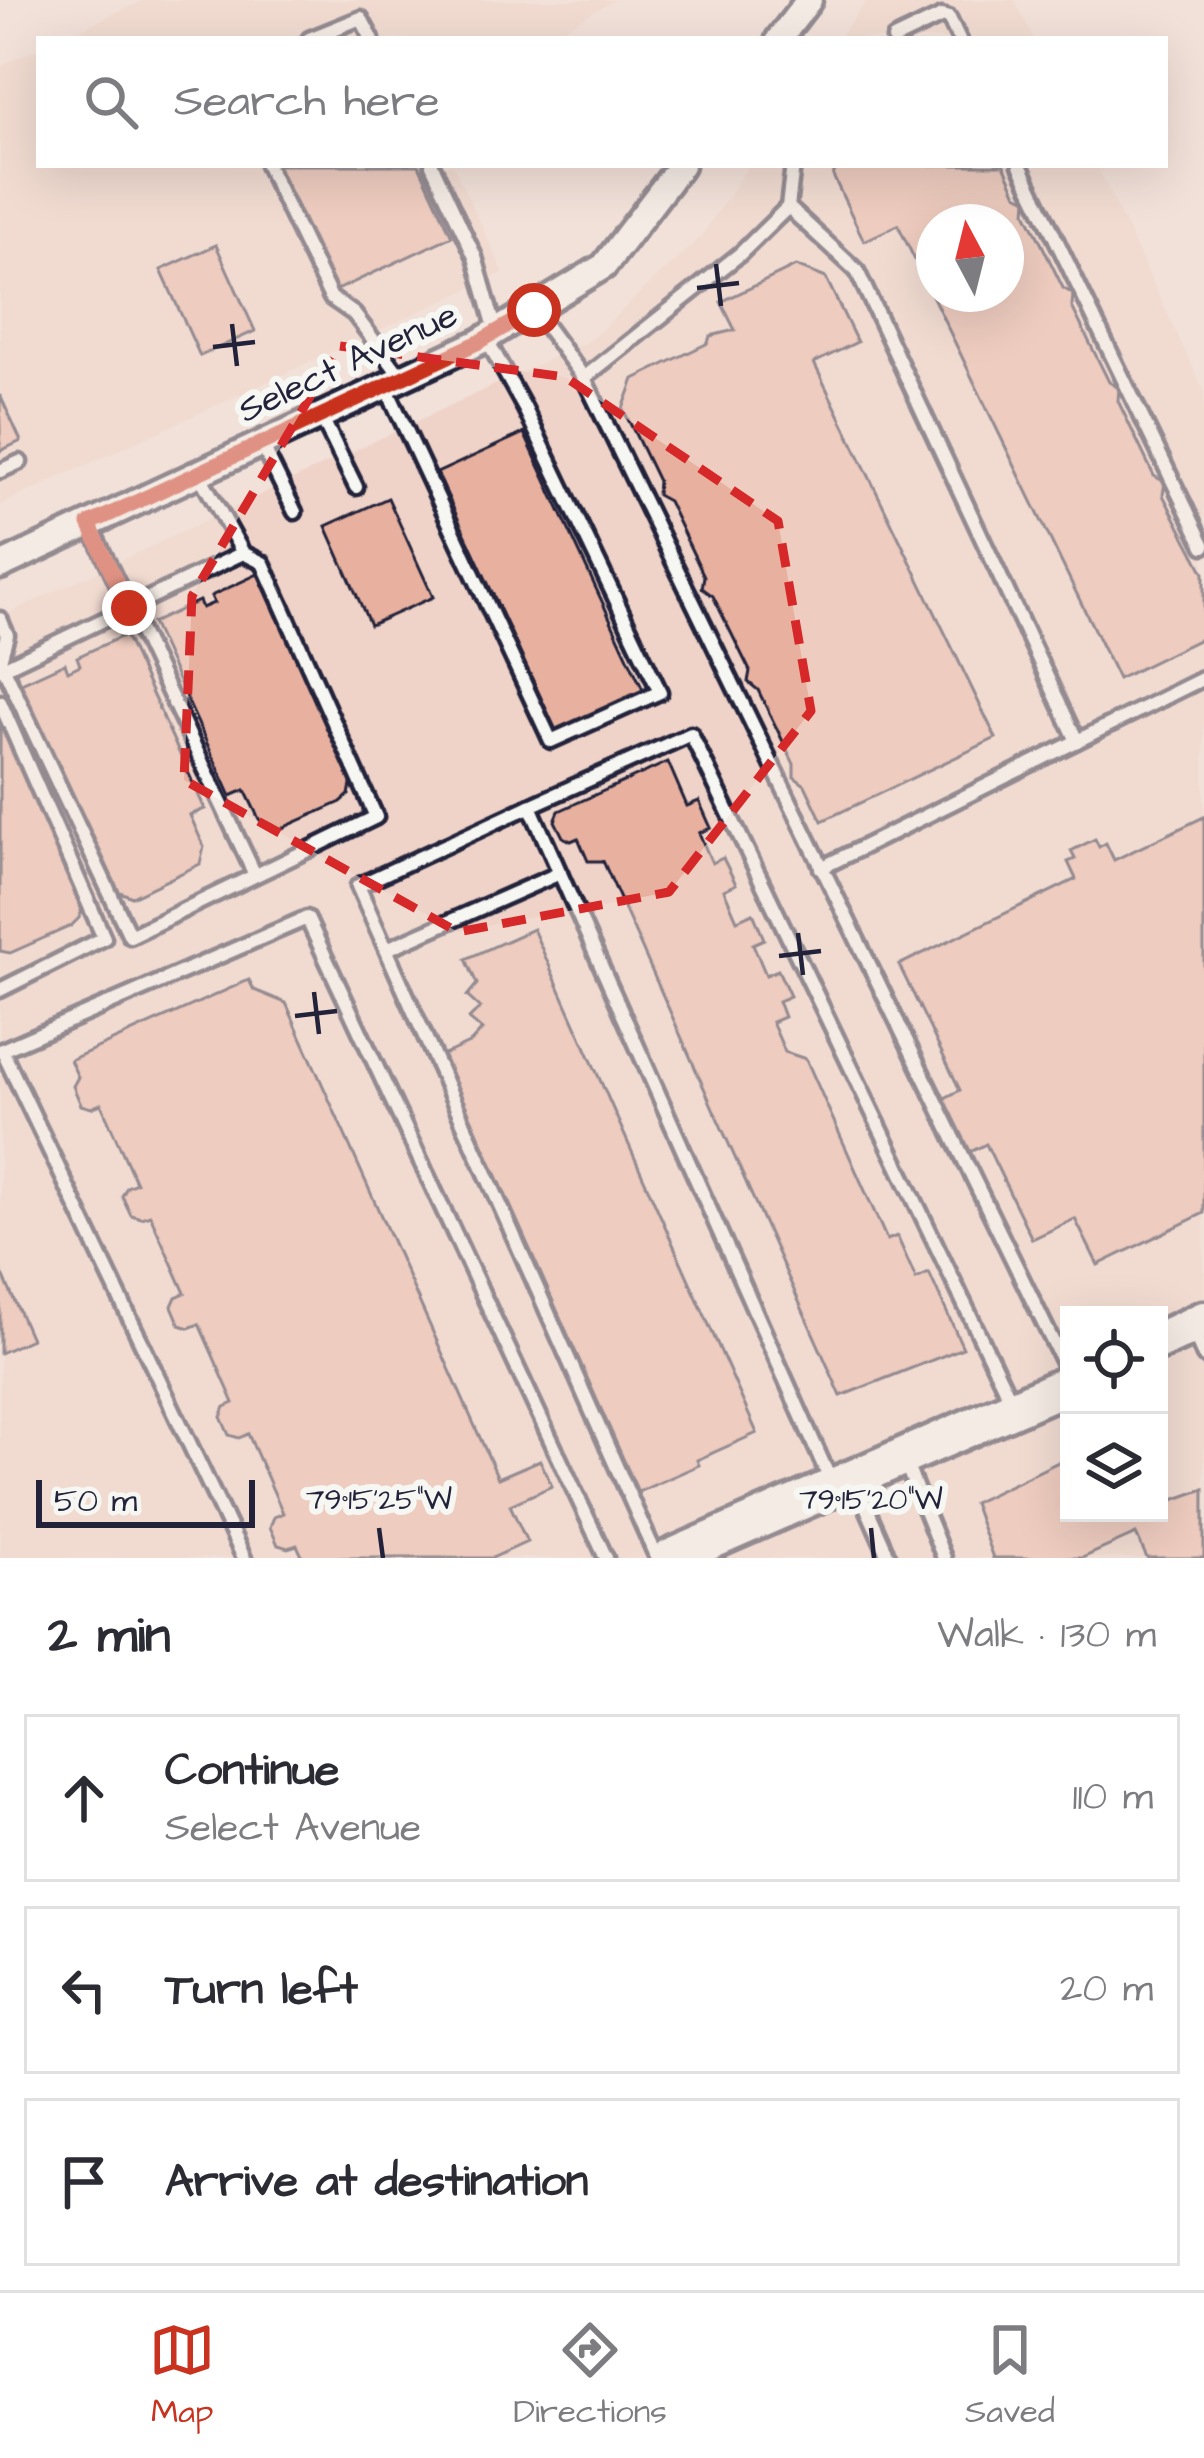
<!DOCTYPE html>
<meta charset="utf-8">
<style>
:root{--surface:#fff;--page:#f7f7f7;--text:#2b2b33;--muted:#7c7c81;--line:#e1e1e2;--accent:#c8321e}
body{margin:0;font-family:"Architects Daughter",sans-serif;background:var(--page);color:var(--text)}
.controls{position:absolute;right:36px;bottom:36px;display:grid;overflow:hidden;border-radius:0px;box-shadow:0 12px 48px #0002}
.controls button{width:108px;height:108px;display:grid;place-items:center;padding:0;border:0;border-bottom:3px solid var(--line);background:var(--surface);color:var(--text);font:60px sans-serif}
.compass{position:absolute;left:916px;top:204px;width:108px;height:108px;border-radius:50%;background:var(--surface);box-shadow:0 12px 48px #0002;rotate:353deg}
.scale{position:absolute;left:36px;bottom:30px;width:219px;box-sizing:border-box;padding-left:12px;border:6px solid #22223b;border-top:0;font-size:33px;line-height:42px;white-space:nowrap;color:#22223b;-webkit-text-stroke:9px #f6f6f2;paint-order:stroke}
.stop{position:absolute;width:36px;height:36px;margin:-27px;border:9px solid #c8321e;border-radius:50%;background:#fff}
.stop.end{background:#c8321e;border-color:#fff;box-shadow:0 3px 12px #0008}
.list{margin:0;padding:0;list-style:none}
h2{display:flex;justify-content:space-between;align-items:center;height:156px;margin:0;padding:0 48px;font-size:51px}
h2 small{font-size:39px;font-weight:400;color:var(--muted)}
.list li{display:grid;grid-template-columns:78px 1fr auto;gap:36px;align-items:center;box-sizing:border-box;height:168px;margin:0 24px 24px;padding:0 24px;border:3px solid var(--line);border-radius:0px}
.list b{display:block;font-size:45px;white-space:nowrap}
.list p{margin:0;font-size:39px;white-space:nowrap;color:var(--muted)}
.list em{font-size:39px;font-style:normal;color:var(--muted)}
.icon{flex:none;width:66px;height:66px;fill:none;stroke:currentColor;stroke-width:2;stroke-linecap:round;stroke-linejoin:round}
.map{position:relative;flex:none;width:1204px;height:1558px;overflow:hidden}
.search{position:absolute;background:var(--surface);box-shadow:0 12px 48px #0002;left:36px;right:36px;top:36px;height:132px;display:flex;align-items:center;gap:30px;box-sizing:border-box;padding:0 42px;border-radius:0px;color:var(--muted);font-size:45px}
.sheet{height:732px;background:var(--surface)}
nav{display:flex;justify-content:space-around;align-items:center;box-sizing:border-box;height:168px;border-top:3px solid var(--line);background:var(--surface);font-size:33px;color:var(--muted)}
nav a{display:grid;justify-items:center;gap:6px}
nav .on{color:var(--accent)}
.map>svg:first-child{display:block}
</style>
<div class="map">
<svg width="1204" height="1558" viewBox="0 0 1204 1558">
<rect width="100%" height="100%" fill="#f2e1d9"/>
<filter id="ink" filterUnits="userSpaceOnUse"><feTurbulence type="fractalNoise" baseFrequency=".00833" numOctaves="2"/><feDisplacementMap in="SourceGraphic" scale="24" xChannelSelector="R" yChannelSelector="G"/><feConvolveMatrix kernelMatrix="1 2 1 2 8 2 1 2 1" color-interpolation-filters="sRGB"/></filter>
<g filter="url(#ink)">
<g fill="#efd3c8" fill-rule="evenodd">
<polygon points="143,0 615,0 545,39 59,39"/>
<polygon points="867,0 1015,0 1034,39 838,39"/>
<polygon points="39,48 39,165 453,165 504,273 0,505 0,66"/>
<path d="M749 165H1097L1204 390V1558H0V617L590 340 701 236ZM934 222H1006V294H934ZM1069 1315H1159V1513H1069Z"/>
</g>
<g fill="#e8b19f" stroke="#22223b" stroke-width="3" fill-rule="evenodd">
<polygon points="276,165 419,165 452,236 335,291"/>
<path d="M837 165H1004L1017 194 1027 199 1026 212 1063 288 1073 294 1072 307 1109 382 1119 388 1118 401 1154 476 1165 482 1163 495 1204 573V637L1118 679 898 225 864 241 833 176ZM934 222H1006V294H934Z"/>
<polygon points="216,245 255,331 200,356 161,270"/>
<polygon points="796,266 826,278 857,342 814,363 996,738 822,821 805,785 794,777 794,764 758,690 748,682 750,671 713,596 702,588 704,576 668,501 657,495 658,481 623,409 634,379 708,343 710,336 735,330 721,302"/>
<polygon points="0,395 21,441 0,451"/>
<polygon points="524,433 644,692 557,733 437,473"/>
<polygon points="388,498 433,597 370,625 326,526"/>
<polygon points="258,574 352,779 349,795 341,802 280,829 260,821 245,790 231,796 152,623 199,601 202,608 214,603 211,596"/>
<polygon points="125,635 205,809 190,815 204,847 200,864 132,897 113,889 17,685 65,663 68,671 80,665 77,657"/>
<polygon points="0,722 83,905 79,918 71,926 10,953 0,951"/>
<polygon points="668,762 687,806 699,801 711,828 699,833 712,863 723,858 736,884 724,890 737,920 753,913 764,939 753,944 766,975 778,970 790,996 778,1001 784,1017 772,1022 785,1052 806,1059 887,1240 897,1236 916,1279 929,1273 963,1348 841,1396 603,861 588,861 578,838 571,841 563,837 555,821 559,811"/>
<polygon points="1204,817 1204,1213 1098,1265 1075,1219 1032,1239 986,1144 966,1154 941,1100 960,1090 899,965 1076,879 1068,862 1075,859 1071,851 1095,839 1099,847 1106,843 1114,860"/>
<polygon points="533,929 757,1433 697,1460 699,1465 638,1492 443,1055 471,1042 482,1030 469,1019 480,1008 467,996 477,984 466,959"/>
<polygon points="249,980 254,990 286,1003 498,1478 540,1460 552,1486 510,1505 527,1542 492,1558 303,1558 297,1545 288,1548 278,1545 270,1527 274,1517 283,1513 248,1434 239,1438 229,1435 221,1417 225,1407 234,1403 199,1324 189,1328 180,1325 172,1306 176,1297 185,1293 150,1215 141,1218 131,1215 122,1196 127,1187 136,1183 101,1104 91,1108 81,1105 73,1086 78,1077 70,1060"/>
<polygon points="0,1268 31,1339 0,1353"/>
<polygon points="1069,1457 1069,1513 1159,1513 1159,1505 1204,1489 1204,1558 1147,1558 1136,1534 1082,1558 993,1558 973,1503"/>
</g>
<g fill="none" stroke-linecap="round" stroke-linejoin="round">
<g stroke="#22223b" stroke-width="21">
<g id="lane">
<polyline points="309,39 361,18 372,39"/>
<polyline points="894,39 942,16 949,18 959,39"/>
<polyline points="267,165 331,298 354,314 402,378"/>
<polyline points="432,165 475,257 496,331"/>
<polyline points="1020,165 1204,546"/>
<polyline points="788,207 857,271 1077,741"/>
<polyline points="534,310 584,378 1069,1375"/>
<polyline points="584,378 740,254 788,207 793,165"/>
<polyline points="386,387 551,741 660,692 525,409 486,338"/>
<polyline points="321,416 356,487"/>
<polyline points="262,445 295,512"/>
<polyline points="0,471 20,462"/>
<polyline points="90,525 255,875"/>
<polyline points="0,619 7,635 0,660"/>
<polyline points="0,660 130,936 376,817 263,563 243,553 199,474"/>
<polyline points="1,669 243,553"/>
<polyline points="0,702 104,938 0,990"/>
<polyline points="530,806 691,734 1011,1401"/>
<polyline points="821,868 1204,678"/>
<polyline points="387,949 560,873"/>
<polyline points="1194,1333 1204,1356"/>
<polyline points="904,1459 944,1558"/>
<polyline points="854,1479 889,1558"/>
<polyline points="244,1558 2,1050 307,918 606,1558"/>
<polyline points="657,1558 358,886 530,806 832,1484"/>
</g>
</g>
<g stroke="#22223b" stroke-width="33">
<g id="street">
<polyline points="779,39 809,0"/>
<polyline points="0,566 479,342 604,266 681,165"/>
</g>
</g>
<g stroke="#22223b" stroke-width="45">
<g id="secondary">
<polyline points="1159,1341 1204,1320"/>
<polyline points="671,1558 1069,1384"/>
</g>
</g>
<use href="#lane" stroke="#f6f6f2" stroke-width="12"/>
<use href="#street" stroke="#f6f6f2" stroke-width="24"/>
<use href="#secondary" stroke="#f6f6f2" stroke-width="36"/>
</g>
</g>
<g fill="none" stroke-linecap="round" stroke-linejoin="round" filter="url(#ink)">
<polyline stroke="#c8321e" stroke-width="15" points="129,608 89,524 479,342 534,310"/>
</g>
<path d="M0 0H1204V1558H0ZM340 346 565 377 778 521 811 711 669 892 458 932 184 780 192 596Z" fill="#f2e1d9" fill-opacity=".55" fill-rule="evenodd"/>
<path fill="none" stroke="#d62828" stroke-width="9" stroke-dasharray="24 15" stroke-linejoin="round" d="M340 346 565 377 778 521 811 711 669 892 458 932 184 780 192 596Z"/>
<path fill="none" stroke="#22223b" stroke-width="4.5" d="M716 264 721 306M697 288 739 283M232 324 237 366M213 347 255 342M798 933 803 975M779 956 821 951M314 992 319 1034M295 1016 337 1011M379 1528 383 1558M871 1528 874 1558"/>
<g text-anchor="middle" dominant-baseline="central" stroke-width="12" stroke-linejoin="round" paint-order="stroke">
<g font-size="36" fill="#22223b" stroke="#f6f6f2">
<text transform="translate(348 363) rotate(-25)">Select Avenue</text>
</g>
</g>
<g font-size="30" text-anchor="middle" fill="#22223b" stroke="#f6f6f2" stroke-width="12" stroke-linejoin="round" paint-order="stroke">
<text x="379" y="1509">79°15'25"W</text>
<text x="871" y="1509">79°15'20"W</text>
</g>
</svg>
<div class="controls">
<button><svg class="icon" aria-label="locate" viewBox="0 0 24 24"><circle cx="12" cy="12" r="6"/><path d="M12 2v4M12 18v4M2 12h4M18 12h4"/></svg></button>
<button><svg class="icon" aria-label="layers" viewBox="0 0 24 24"><path d="M12 4l9 5-9 5-9-5zM3 14l9 5 9-5"/></svg></button>
</div>
<svg class="compass" viewBox="-18 -18 36 36"><path d="M0-13l5 13h-10z" fill="#e53935"/><path d="M0 13l5-13h-10z" fill="#7c7c81"/></svg>
<div class="scale">50 m</div>
<div class="stop" style="left:534px;top:310px"></div>
<div class="stop end" style="left:129px;top:608px"></div>
<div class="search"><svg class="icon" aria-label="search" viewBox="0 0 24 24"><circle cx="10" cy="10" r="6"/><path d="M15 15l6 6"/></svg>Search here</div>
</div>
<section class="sheet">
<h2>2 min<small>Walk · 130 m</small></h2>
<ul class="list">
<li><svg class="icon" aria-label="ahead" viewBox="0 0 24 24"><path d="M12 20V5M6 11l6-6 6 6"/></svg><div><b>Continue</b><p>Select Avenue</p></div><em>110 m</em></li>
<li><svg class="icon" aria-label="left" viewBox="0 0 24 24"><path d="M17 20v-9H6M10 6l-5 5 5 5"/></svg><div><b>Turn left</b></div><em>20 m</em></li>
<li><svg class="icon" aria-label="arrive" viewBox="0 0 24 24"><path d="M6 21V4h12l-3 4 3 4H6"/></svg><div><b>Arrive at destination</b></div></li>
</ul>
</section>
<nav>
<a class="on"><svg class="icon" aria-label="map" viewBox="0 0 24 24"><path d="M3 6l6-2 6 2 6-2v14l-6 2-6-2-6 2zM9 4v14M15 6v14"/></svg>Map</a>
<a><svg class="icon" aria-label="directions" viewBox="0 0 24 24"><path d="M12 3l9 9-9 9-9-9zM9 14v-3h6M13 9l2 2-2 2"/></svg>Directions</a>
<a><svg class="icon" aria-label="saved" viewBox="0 0 24 24"><path d="M7 4h10v16l-5-4-5 4z"/></svg>Saved</a>
</nav>
